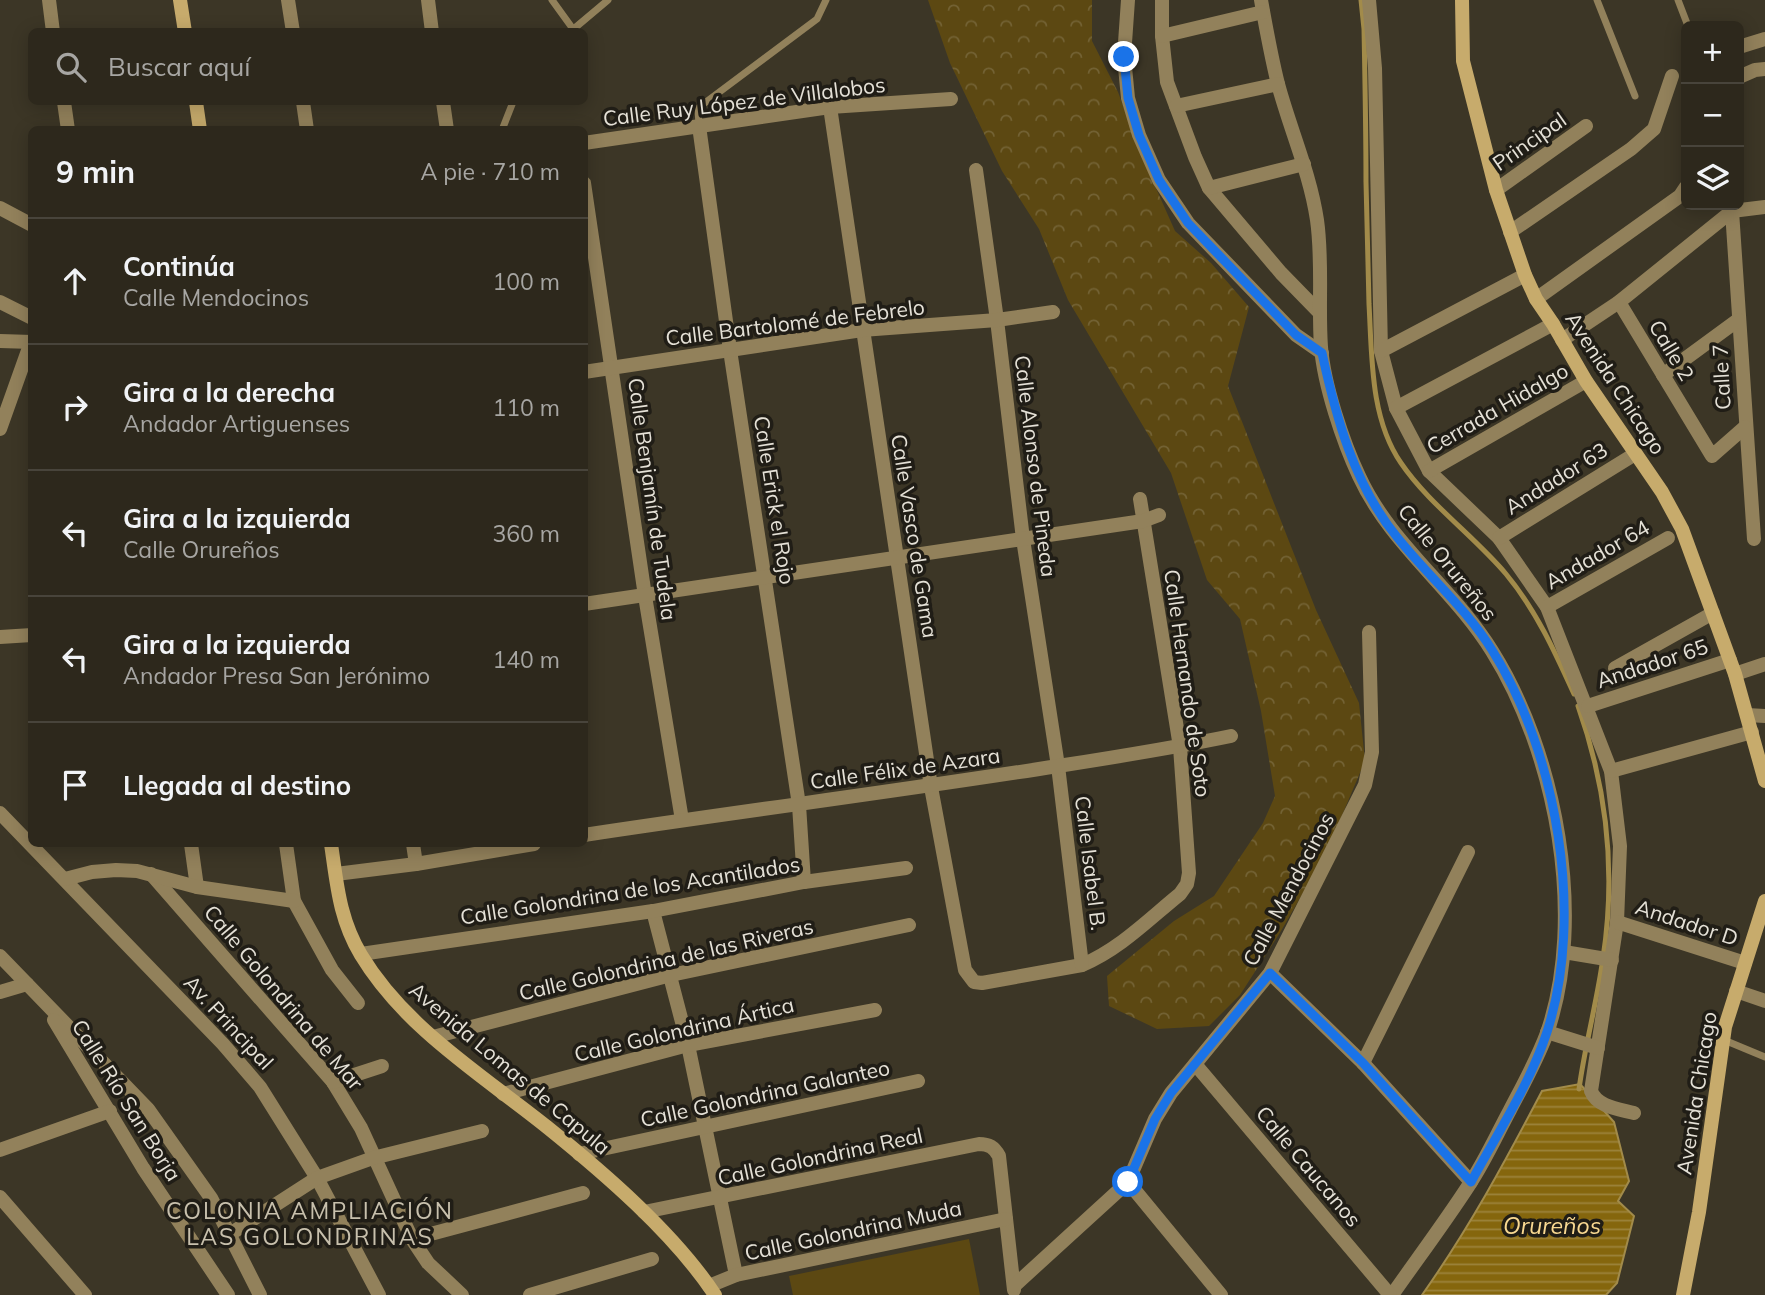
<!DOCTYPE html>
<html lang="es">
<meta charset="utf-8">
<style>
:root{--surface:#2d281c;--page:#353025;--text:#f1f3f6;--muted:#a7a6a3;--line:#48443b}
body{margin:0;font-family:Mulish,sans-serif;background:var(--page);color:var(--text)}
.controls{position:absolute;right:21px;top:21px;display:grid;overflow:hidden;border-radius:10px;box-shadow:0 4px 18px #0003}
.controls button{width:63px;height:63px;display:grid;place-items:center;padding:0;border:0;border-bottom:2px solid var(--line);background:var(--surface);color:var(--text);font:35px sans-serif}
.stop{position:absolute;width:21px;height:21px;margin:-16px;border:5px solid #1a73e8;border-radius:50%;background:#fff}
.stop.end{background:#1a73e8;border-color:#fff;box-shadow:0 2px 7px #0008}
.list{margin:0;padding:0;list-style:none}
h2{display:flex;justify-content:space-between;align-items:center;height:91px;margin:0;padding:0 28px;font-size:30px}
h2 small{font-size:23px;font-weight:400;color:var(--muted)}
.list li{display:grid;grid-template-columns:46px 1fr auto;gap:21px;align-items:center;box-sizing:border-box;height:126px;padding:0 28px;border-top:2px solid var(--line)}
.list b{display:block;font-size:26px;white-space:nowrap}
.list p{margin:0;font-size:23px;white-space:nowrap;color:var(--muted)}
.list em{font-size:23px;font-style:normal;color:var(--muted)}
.icon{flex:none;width:38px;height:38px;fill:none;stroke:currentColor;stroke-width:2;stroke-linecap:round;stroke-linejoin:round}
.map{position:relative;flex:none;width:1765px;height:1295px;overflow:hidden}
.search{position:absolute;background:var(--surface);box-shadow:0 4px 18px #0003;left:28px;top:28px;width:560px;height:77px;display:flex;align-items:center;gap:18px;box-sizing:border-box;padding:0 24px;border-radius:10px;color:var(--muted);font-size:26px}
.panel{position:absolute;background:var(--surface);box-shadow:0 4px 18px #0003;left:28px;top:126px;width:560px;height:721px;border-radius:10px}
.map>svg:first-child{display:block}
</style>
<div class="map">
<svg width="1765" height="1295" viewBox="0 0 1765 1295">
<defs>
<pattern id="forest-crowns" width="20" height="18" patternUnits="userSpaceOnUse" patternTransform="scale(1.75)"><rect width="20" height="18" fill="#5c4812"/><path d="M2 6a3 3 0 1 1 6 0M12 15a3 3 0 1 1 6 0" fill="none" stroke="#736234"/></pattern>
<pattern id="water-rules" width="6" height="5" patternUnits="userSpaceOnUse" patternTransform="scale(1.75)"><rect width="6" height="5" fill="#85660d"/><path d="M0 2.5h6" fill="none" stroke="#9c833b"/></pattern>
</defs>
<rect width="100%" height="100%" fill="#3c3626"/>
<polygon fill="#5c4812" points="969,1239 980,1295 793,1295 789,1276"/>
<polygon fill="url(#forest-crowns)" points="928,0 1092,0 1092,41 1118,92 1143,159 1175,231 1211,263 1249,307 1228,386 1316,610 1359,703 1365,761 1326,853 1281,931 1240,995 1209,1026 1157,1029 1109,1006 1107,976 1174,921 1214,896 1263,823 1275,796 1261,711 1240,619 1207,580 1171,473 1068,300 1039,229 1002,171 950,63"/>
<path fill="url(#water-rules)" stroke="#a28b4a" stroke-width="2" d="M1580 1084 1614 1122 1629 1181 1618 1201 1634 1216 1617 1283 1606 1295H1422C1468 1230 1505 1162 1542 1091Z"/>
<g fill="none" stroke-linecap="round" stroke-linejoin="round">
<g stroke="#a28b4a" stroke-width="5">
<path d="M1361 0 1364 29C1365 80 1366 131 1366 182 1367 223 1368 263 1369 304 1372 356 1370 418 1401 463 1428 503 1475 537 1506 574 1536 610 1555 652 1574 694"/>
<path d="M1578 706C1607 788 1616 873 1603 958 1597 1002 1585 1045 1579 1089"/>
</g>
<g stroke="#92815b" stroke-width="7">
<polyline points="552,0 573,29"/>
<polyline points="1597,0 1635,96"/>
<polyline points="1678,0 1688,26"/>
<polyline points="570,32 608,0"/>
<polyline points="699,126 698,108 817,19 826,0"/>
<polyline points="502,130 513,102"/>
<polyline points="1724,1040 1765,1057"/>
</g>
<g stroke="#92815b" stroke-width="14">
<polyline points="49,0 53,32"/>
<polyline points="288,0 293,32"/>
<polyline points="428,0 432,32"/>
<polyline points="1128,0 1124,57 1128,98 1139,135 1159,180 1188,223 1296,335 1322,353"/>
<polyline points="1162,0 1162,36 1167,82 1195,157 1209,188 1281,273 1319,312"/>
<path d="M1261 0C1266 28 1271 56 1278 84 1290 129 1310 173 1317 220 1323 262 1318 305 1321 347 1324 385 1343 442 1359 476 1390 544 1453 588 1492 651 1556 753 1587 917 1547 1033 1537 1060 1523 1085 1510 1110 1497 1134 1485 1161 1469 1185 1445 1222 1418 1258 1392 1295"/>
<path d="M1369 0 1375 68 1381 351 1396 408 1429 471 1499 538 1547 607 1611 771 1620 846 1617 922 1591 1091C1597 1107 1619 1109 1634 1113"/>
<polyline points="1162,36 1263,12"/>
<polyline points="1739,47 1765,39"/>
<polyline points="1739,77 1755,70 1765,69"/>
<polyline points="64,102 68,130"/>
<polyline points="303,102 307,130"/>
<polyline points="443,102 447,130"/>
<polyline points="1176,106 1278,84"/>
<path d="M830 107 931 787 965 970 974 982 982 983 1082 965C1120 949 1149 919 1180 894L1187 884 1189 873 1180 747 1140 499"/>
<polyline points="699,126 730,350 799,805 804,882"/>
<polyline points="584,143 830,107 951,99"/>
<polyline points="976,170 997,320 1023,539 1058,766 1082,965"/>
<polyline points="584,183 645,596 682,820"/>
<polyline points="1209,188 1304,164"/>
<polyline points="1496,190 1586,126"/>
<polyline points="0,208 32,225"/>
<polyline points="1732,211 1754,539"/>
<polyline points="1510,232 1631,149 1654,129 1672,76"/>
<polyline points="1536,299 1680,196 1686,187"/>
<polyline points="0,302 32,318"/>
<polyline points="1619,302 1712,456 1745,427"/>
<polyline points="1562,340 1619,302 1732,211 1765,207"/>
<polyline points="0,341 32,342"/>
<polyline points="1381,351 1525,275"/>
<polyline points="584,372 862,330 997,320 1053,312"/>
<polyline points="1663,375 1738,320"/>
<polyline points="1396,408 1553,324"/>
<polyline points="0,429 31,342"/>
<polyline points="1429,471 1586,381"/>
<polyline points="1499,538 1635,454"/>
<polyline points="584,604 1143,521 1159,515"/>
<polyline points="1547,607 1668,538"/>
<polyline points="0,637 32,635"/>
<polyline points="1615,668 1713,613"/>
<polyline points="1735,674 1765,664"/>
<polyline points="1588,706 1730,660"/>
<polyline points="1747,715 1765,716"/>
<polyline points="1611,771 1752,732"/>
<polyline points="0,813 223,1044 260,1087 317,1178 379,1295"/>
<path d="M584 835C742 811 900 791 1058 766 1116 757 1173 748 1231 736"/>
<polyline points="191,844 197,887"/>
<polyline points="286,844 294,901 332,970 358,1003"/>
<polyline points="413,844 416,864"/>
<polyline points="151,874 333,1082 361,1128 412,1239 428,1263 462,1295"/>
<polyline points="336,874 416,864 534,844"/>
<polyline points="65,879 92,872 116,870 137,871 197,887 294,901"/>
<polyline points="653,911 688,1045 736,1275"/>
<polyline points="1617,922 1745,963"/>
<polyline points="1564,952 1612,960"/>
<polyline points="361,954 653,911 804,882 906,868"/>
<polyline points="0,956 148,1109 211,1198 260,1295"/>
<polyline points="1270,973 1363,1063 1471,1182"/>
<polyline points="1736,991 1765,1001"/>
<polyline points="0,992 27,984"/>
<polyline points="54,1020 143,1168 228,1295"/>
<polyline points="1547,1032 1598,1048"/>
<polyline points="433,1037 671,975 909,925"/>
<polyline points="1363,1063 1468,852"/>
<polyline points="1195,1064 1390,1295"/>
<polyline points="333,1082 382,1066"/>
<polyline points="503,1094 688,1045 875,1010"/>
<polyline points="0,1150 110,1111"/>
<polyline points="579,1154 918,1081"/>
<polyline points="1128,1182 1221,1295"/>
<polyline points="0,1197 85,1295"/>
<path d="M644 1212 979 1144C989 1144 994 1147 999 1156L1014 1290"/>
<polyline points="230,1234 317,1178 373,1158 482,1131"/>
<polyline points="412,1239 583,1193"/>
<polyline points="709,1286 736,1275 1006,1219"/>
<polyline points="1014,1286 1128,1182 1155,1119 1171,1093 1270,973 1365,785 1372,752 1369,632"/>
<polyline points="530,1295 652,1259"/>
</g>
<g stroke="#c7ab6c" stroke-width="14">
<polyline points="180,0 185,32"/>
<polyline points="1462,0 1463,61 1496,190 1525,275 1536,299 1553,324 1586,381 1662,492 1682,529 1735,674 1765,781"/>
<polyline points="196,102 200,130"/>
<path d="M331 844C337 884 339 918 361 955 405 1028 482 1075 547 1127 604 1173 674 1233 715 1295"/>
<polyline points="1683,1295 1699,1212 1725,1027 1765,901"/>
</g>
</g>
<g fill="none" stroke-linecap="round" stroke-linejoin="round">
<path stroke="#1a73e8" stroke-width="9" d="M1124 57 1128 98 1139 135 1159 180 1188 223 1296 335 1322 353C1336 417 1354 485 1397 537 1427 575 1466 608 1492 650 1557 753 1585 915 1547 1032 1530 1084 1497 1134 1471 1182L1363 1063 1270 973 1171 1093 1155 1119 1128 1182"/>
</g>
<g text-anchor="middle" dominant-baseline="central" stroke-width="7" stroke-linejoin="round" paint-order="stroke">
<g font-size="21" fill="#e5e1d7" stroke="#201d16">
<text transform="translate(744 101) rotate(-7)">Calle Ruy López de Villalobos</text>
<text transform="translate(1529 141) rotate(-35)">Principal</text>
<text transform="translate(795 322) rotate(-7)">Calle Bartolomé de Febrelo</text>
<text transform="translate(1672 350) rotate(59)">Calle 2</text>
<text transform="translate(1721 377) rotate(-93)">Calle 7</text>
<text transform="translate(1616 383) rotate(57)">Avenida Chicago</text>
<text transform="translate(1497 408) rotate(-30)">Cerrada Hidalgo</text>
<text transform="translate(1036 466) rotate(83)">Calle Alonso de Pineda</text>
<text transform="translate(1556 478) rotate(-32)">Andador 63</text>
<text transform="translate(653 499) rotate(82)">Calle Benjamín de Tudela</text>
<text transform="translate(775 500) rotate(81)">Calle Erick el Rojo</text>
<text transform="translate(915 536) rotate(81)">Calle Vasco de Gama</text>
<text transform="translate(1597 554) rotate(-30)">Andador 64</text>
<text transform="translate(1448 562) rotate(51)">Calle Orureños</text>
<text transform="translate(1652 663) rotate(-18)">Andador 65</text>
<text transform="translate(1188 683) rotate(82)">Calle Hernando de Soto</text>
<text transform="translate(905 768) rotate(-8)">Calle Félix de Azara</text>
<text transform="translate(1091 863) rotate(83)">Calle Isabel B.</text>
<text transform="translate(1288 889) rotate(-62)">Calle Mendocinos</text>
<text transform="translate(630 890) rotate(-9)">Calle Golondrina de los Acantilados</text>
<text transform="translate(1687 922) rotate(18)">Andador D</text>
<text transform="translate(666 959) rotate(-13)">Calle Golondrina de las Riveras</text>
<text transform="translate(284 997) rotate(50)">Calle Golondrina de Mar</text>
<text transform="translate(229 1022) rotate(47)">Av. Principal</text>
<text transform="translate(684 1029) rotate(-13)">Calle Golondrina Ártica</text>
<text transform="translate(510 1068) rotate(40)">Avenida Lomas de Capula</text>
<text transform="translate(765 1093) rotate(-12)">Calle Golondrina Galanteo</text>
<text transform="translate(1696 1093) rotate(-81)">Avenida Chicago</text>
<text transform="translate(127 1100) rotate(58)">Calle Río San Borja</text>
<text transform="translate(820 1156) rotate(-12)">Calle Golondrina Real</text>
<text transform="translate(1309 1166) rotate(50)">Calle Caucanos</text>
<text transform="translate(853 1230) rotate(-12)">Calle Golondrina Muda</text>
</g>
<g font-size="23" letter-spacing="2" fill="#c8c0ad" stroke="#201d16">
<text x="310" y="1210">COLONIA AMPLIACIÓN<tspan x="310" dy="26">LAS GOLONDRINAS</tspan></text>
</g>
<g font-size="23" font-style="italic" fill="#f8d891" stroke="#201d16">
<text x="1552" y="1225">Orureños</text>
</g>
</g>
</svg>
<div class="controls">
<button>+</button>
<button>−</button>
<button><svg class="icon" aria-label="layers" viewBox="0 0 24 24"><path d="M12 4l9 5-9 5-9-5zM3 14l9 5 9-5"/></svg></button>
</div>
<div class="stop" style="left:1128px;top:1182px"></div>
<div class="stop end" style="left:1124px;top:57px"></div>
<div class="search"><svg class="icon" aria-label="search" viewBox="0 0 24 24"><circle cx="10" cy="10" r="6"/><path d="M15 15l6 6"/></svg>Buscar aquí</div>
<section class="panel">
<h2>9 min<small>A pie · 710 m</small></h2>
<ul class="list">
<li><svg class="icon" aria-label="ahead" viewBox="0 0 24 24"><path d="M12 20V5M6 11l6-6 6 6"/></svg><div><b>Continúa</b><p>Calle Mendocinos</p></div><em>100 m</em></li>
<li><svg class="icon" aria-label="right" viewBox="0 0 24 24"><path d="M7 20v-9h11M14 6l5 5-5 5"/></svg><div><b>Gira a la derecha</b><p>Andador Artiguenses</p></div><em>110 m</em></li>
<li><svg class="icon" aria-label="left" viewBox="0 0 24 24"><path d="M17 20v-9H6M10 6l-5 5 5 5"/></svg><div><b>Gira a la izquierda</b><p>Calle Orureños</p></div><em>360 m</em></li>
<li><svg class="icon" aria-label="left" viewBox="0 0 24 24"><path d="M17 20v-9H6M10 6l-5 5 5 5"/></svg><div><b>Gira a la izquierda</b><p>Andador Presa San Jerónimo</p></div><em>140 m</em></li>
<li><svg class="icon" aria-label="arrive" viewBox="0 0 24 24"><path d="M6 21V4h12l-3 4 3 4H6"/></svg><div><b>Llegada al destino</b></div></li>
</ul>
</section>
</div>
